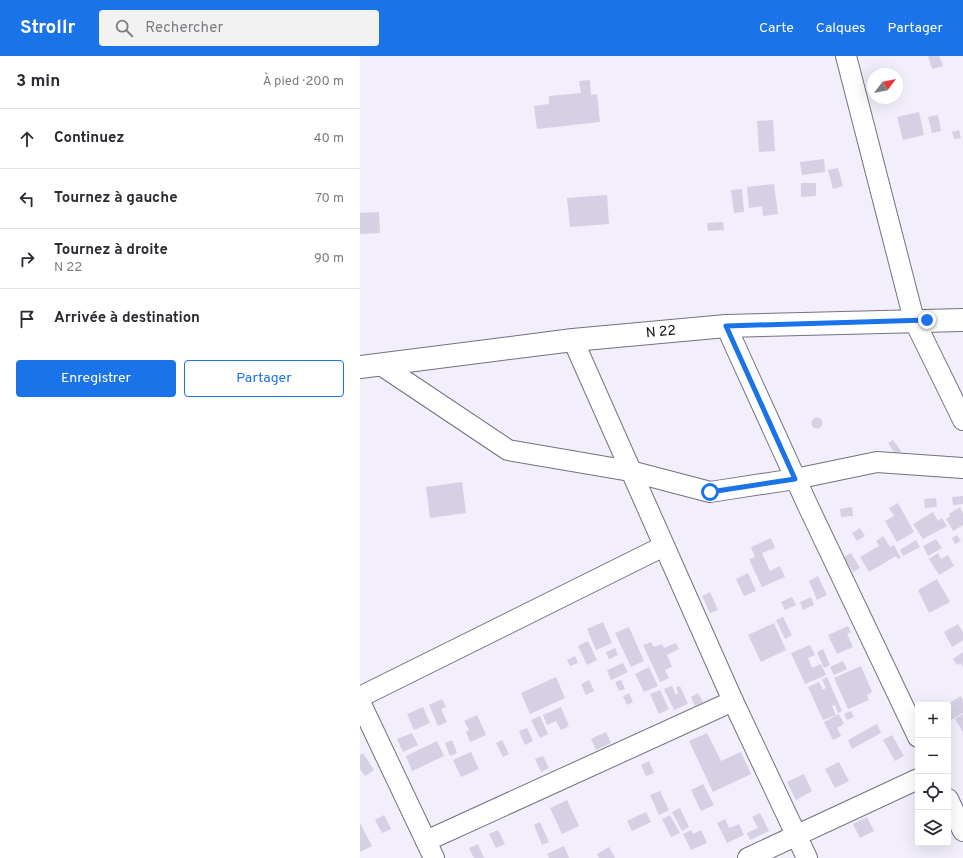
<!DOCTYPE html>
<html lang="fr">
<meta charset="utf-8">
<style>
:root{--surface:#fff;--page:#f2f2f3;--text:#2b2b33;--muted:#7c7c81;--line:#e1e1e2;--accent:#1a73e8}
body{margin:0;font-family:Overpass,sans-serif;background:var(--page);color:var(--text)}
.controls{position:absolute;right:12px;bottom:12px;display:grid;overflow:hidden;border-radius:4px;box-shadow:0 4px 16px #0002}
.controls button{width:36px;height:36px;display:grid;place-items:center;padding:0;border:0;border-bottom:1px solid var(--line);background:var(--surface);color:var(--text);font:20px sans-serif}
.compass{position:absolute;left:507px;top:12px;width:36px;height:36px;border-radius:50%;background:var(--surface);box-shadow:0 4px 16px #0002;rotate:58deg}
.stop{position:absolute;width:12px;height:12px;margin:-9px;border:3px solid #1a73e8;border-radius:50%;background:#fff}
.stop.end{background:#1a73e8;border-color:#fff;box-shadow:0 1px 4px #0008}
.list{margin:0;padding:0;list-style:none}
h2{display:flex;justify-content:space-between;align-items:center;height:52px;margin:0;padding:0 16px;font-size:17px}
h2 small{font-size:13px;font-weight:400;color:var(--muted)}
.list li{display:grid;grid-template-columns:26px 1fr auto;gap:12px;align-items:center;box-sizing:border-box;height:60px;padding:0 16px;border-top:1px solid var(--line)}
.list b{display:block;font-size:15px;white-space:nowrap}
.list p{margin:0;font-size:13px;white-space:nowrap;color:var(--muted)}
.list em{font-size:13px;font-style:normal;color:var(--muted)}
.actions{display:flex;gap:8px;padding:12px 16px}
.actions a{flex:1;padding:9px 0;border:1px solid var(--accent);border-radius:4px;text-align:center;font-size:14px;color:var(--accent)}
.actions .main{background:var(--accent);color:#fff}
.icon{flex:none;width:22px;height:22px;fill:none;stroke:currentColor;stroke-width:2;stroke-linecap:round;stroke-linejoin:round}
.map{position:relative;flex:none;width:603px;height:802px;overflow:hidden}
header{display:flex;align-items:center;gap:24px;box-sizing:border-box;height:56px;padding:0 20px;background:var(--accent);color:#fff}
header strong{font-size:19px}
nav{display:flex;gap:22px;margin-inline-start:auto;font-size:14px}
.search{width:280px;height:36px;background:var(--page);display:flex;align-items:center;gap:10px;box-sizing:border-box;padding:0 14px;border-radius:4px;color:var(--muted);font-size:15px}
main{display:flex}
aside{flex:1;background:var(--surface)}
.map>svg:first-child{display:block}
</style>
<header>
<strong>Strollr</strong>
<div class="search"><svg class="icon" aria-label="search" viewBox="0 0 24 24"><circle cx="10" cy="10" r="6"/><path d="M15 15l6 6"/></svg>Rechercher</div>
<nav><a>Carte</a><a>Calques</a><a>Partager</a></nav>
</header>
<main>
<aside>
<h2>3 min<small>À pied · 200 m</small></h2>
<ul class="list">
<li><svg class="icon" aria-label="ahead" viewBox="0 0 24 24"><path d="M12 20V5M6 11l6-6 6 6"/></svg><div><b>Continuez</b></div><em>40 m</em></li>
<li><svg class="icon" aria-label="left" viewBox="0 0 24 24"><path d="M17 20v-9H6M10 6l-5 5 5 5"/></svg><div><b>Tournez à gauche</b></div><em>70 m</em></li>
<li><svg class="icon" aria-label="right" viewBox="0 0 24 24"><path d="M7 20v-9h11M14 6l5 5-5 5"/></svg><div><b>Tournez à droite</b><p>N 22</p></div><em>90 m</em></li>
<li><svg class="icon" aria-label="arrive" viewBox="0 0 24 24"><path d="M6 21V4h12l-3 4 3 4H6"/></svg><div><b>Arrivée à destination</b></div></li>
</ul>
<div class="actions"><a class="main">Enregistrer</a><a>Partager</a></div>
</aside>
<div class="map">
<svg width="603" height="802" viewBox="0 0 603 802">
<rect width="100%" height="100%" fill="#f2eefc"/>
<g fill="#d5d0e3">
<polygon points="568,0 579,0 583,10 572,13"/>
<polygon points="230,24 231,39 237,38 240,66 177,73 174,50 189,48 189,40 221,37 219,25"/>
<polygon points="559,56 564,79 543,84 537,61"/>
<polygon points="578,59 581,75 572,77 568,61"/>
<polygon points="413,64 415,95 399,96 397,65"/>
<polygon points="599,74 601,82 594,83 592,76"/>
<polygon points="464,103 465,116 442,119 440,106"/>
<polygon points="478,112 483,130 473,133 468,114"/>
<polygon points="441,127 456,127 456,140 441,141"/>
<polygon points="414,128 418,158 403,160 402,150 389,152 387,131"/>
<polygon points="382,133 384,156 374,157 371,134"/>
<polygon points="247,139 249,168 210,171 207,142"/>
<polygon points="19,156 20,177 0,178 0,157"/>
<polygon points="363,166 364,174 348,175 347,167"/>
<circle cx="457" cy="367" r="5.5"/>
<polygon points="533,384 541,395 536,399 528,387"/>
<polygon points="102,426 106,457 70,462 66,431"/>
<polygon points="603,440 603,448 593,449 592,441"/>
<polygon points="576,442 577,451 565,452 564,443"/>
<polygon points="538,447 554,476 537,486 525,465 534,460 529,452"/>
<polygon points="492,451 493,460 481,461 480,453"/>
<polygon points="600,451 603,457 603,469 593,475 586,463 590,460 589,458"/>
<polygon points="573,456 578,465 582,462 587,470 563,483 553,468"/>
<polygon points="500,472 505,480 497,485 492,477"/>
<polygon points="597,479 601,485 595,488 592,482"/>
<polygon points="523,480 530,491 534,489 541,502 538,503 536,500 509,516 500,501 519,490 516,485"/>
<polygon points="411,482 415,492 402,497 410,515 420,510 425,521 402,531 389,503 395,501 391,491"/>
<polygon points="576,483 582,492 568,500 563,490"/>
<polygon points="556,484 560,491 543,500 540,494"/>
<polygon points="491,497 500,512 493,516 484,501"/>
<polygon points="578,497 581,503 588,499 594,510 579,519 569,503"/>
<polygon points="388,517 396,535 384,540 376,523"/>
<polygon points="458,520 467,539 457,544 449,525"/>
<polygon points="577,523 590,546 569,557 558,534"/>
<polygon points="350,536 358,554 350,557 342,540"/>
<polygon points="432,541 436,549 425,554 421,546"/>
<polygon points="451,541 454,549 443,554 440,546"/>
<polygon points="423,561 432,579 425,583 416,564"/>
<polygon points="243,566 252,587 236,594 227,573"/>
<polygon points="414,567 426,594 401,606 388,579"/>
<polygon points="598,568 603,576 603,584 592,591 584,576"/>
<polygon points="488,570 491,576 487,578 493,591 477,598 468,579"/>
<polygon points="269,571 284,605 271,611 255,577"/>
<polygon points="228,585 237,604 227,609 218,590"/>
<polygon points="291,586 294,591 302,588 304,592 316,587 319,593 307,599 312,611 305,614 309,622 300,626 283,589"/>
<polygon points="450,589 455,599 448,602 452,612 461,608 466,619 445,628 431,597"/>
<polygon points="255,592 258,599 249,603 246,596"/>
<polygon points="463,593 470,609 464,612 457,596"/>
<polygon points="603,596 603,611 601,607 597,609 593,603"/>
<polygon points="215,600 218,607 210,610 207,604"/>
<polygon points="483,605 487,613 474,619 470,611"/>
<polygon points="263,607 268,616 251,624 247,614"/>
<polygon points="501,610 512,636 507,639 509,644 488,653 474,622"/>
<polygon points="289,611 298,630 284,636 275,618"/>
<polygon points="196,621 205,642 170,658 161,637"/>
<polygon points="467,621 482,655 478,657 475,649 472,650 476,659 463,664 448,631 459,626 463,634 466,632 462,623"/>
<polygon points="229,624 234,635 226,639 221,628"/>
<polygon points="261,624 265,633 259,635 255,626"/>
<polygon points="312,630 316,639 318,637 316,631 320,630 328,648 314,654 304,633"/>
<polygon points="300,634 309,653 299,658 290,638"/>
<polygon points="269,637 273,646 267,649 263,640"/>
<polygon points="338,637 343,646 335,650 331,641"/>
<polygon points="601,640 603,644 603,657 588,666 588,649 586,649"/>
<polygon points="82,643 86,651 81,653 87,666 78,670 69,649"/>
<polygon points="63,651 70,667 54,674 47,658"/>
<polygon points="201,651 209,670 201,674 196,665 187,669 183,659"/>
<polygon points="491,655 494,661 487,664 484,658"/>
<polygon points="479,658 484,668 477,672 481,680 473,684 464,666"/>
<polygon points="603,658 603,676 595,663"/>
<polygon points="117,659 126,679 110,686 106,676 109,674 104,665"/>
<polygon points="180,660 188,678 180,682 171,664"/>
<polygon points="517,668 521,677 492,693 488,684"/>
<polygon points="167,672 173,685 165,689 159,675"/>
<polygon points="246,676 251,687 236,694 231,683"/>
<polygon points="52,677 58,689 43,696 37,683"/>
<polygon points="347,677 361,705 381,696 391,718 353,736 329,685"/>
<polygon points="532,679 544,700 535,705 523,684"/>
<polygon points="92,684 97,697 90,700 85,687"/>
<polygon points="142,684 149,698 143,701 136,687"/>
<polygon points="77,685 84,700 52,715 46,700"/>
<polygon points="111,696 119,713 101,721 93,704"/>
<polygon points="3,697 14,714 5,720 0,713 0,699"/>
<polygon points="183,700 189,712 181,716 175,703"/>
<polygon points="289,705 294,717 286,720 281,709"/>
<polygon points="479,706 489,725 475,732 465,713"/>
<polygon points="444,718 452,735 436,744 427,726"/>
<polygon points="343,728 354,749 341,755 331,734"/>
<polygon points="300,735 309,754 299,759 290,739"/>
<polygon points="207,744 219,770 202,778 190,752"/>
<polygon points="320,752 329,771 322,775 312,756"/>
<polygon points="286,756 291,766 272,775 267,765"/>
<polygon points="400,757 409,775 390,784 387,777 398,772 392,761"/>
<polygon points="24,759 31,773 22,777 15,764"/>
<polygon points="310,759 320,777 311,781 302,763"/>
<polygon points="507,761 514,775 500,782 493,768"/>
<polygon points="365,763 369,772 379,768 384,779 367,787 357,767"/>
<polygon points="180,766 189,786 182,789 174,769"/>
<polygon points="0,767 12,790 0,796"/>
<polygon points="138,774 145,788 136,792 129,778"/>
<polygon points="331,774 333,778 341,774 347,787 331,794 323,778"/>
<polygon points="118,788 124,802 114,802 109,792"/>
<polygon points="204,790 209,802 189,802 187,798"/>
<polygon points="249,791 255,802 239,802 237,798"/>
</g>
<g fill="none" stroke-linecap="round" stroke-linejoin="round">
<g stroke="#747080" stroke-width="22">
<g id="minor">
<polyline points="486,0 554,264 603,364"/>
<polyline points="366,270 448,450 558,681"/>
<polyline points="213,284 373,645 447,802"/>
<polyline points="21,309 148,394 270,415 350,436 435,423 517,406 603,412"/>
<polyline points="0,641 304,490"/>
<polyline points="0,646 74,802"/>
<polyline points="588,743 603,775"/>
<polyline points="66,785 373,645"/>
<polyline points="388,802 558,723"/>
</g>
</g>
<g stroke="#747080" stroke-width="24">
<g id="major">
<path id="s1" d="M0 311 213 284 366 270 603 264"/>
</g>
</g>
<use href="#minor" stroke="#fff" stroke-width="20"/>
<use href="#major" stroke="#fff" stroke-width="22"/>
</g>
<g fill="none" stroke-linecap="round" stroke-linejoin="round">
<polyline stroke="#1a73e8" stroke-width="5" points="350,436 435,423 366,270 567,264"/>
</g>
<g text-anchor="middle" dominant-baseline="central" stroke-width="4" stroke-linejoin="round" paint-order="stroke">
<g font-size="14" fill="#0f0d13" stroke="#fdfdfd">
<text stroke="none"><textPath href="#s1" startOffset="303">N 22</textPath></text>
</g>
</g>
</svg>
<div class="controls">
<button>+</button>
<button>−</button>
<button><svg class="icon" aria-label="locate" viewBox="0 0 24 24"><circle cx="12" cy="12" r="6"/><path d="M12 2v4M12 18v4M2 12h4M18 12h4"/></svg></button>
<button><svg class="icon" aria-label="layers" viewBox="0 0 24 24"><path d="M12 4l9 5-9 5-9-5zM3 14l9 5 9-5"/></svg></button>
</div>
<svg class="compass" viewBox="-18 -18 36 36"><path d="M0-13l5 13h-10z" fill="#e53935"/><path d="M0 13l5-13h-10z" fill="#7c7c81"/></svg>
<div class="stop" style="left:350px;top:436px"></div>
<div class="stop end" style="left:567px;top:264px"></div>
</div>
</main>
